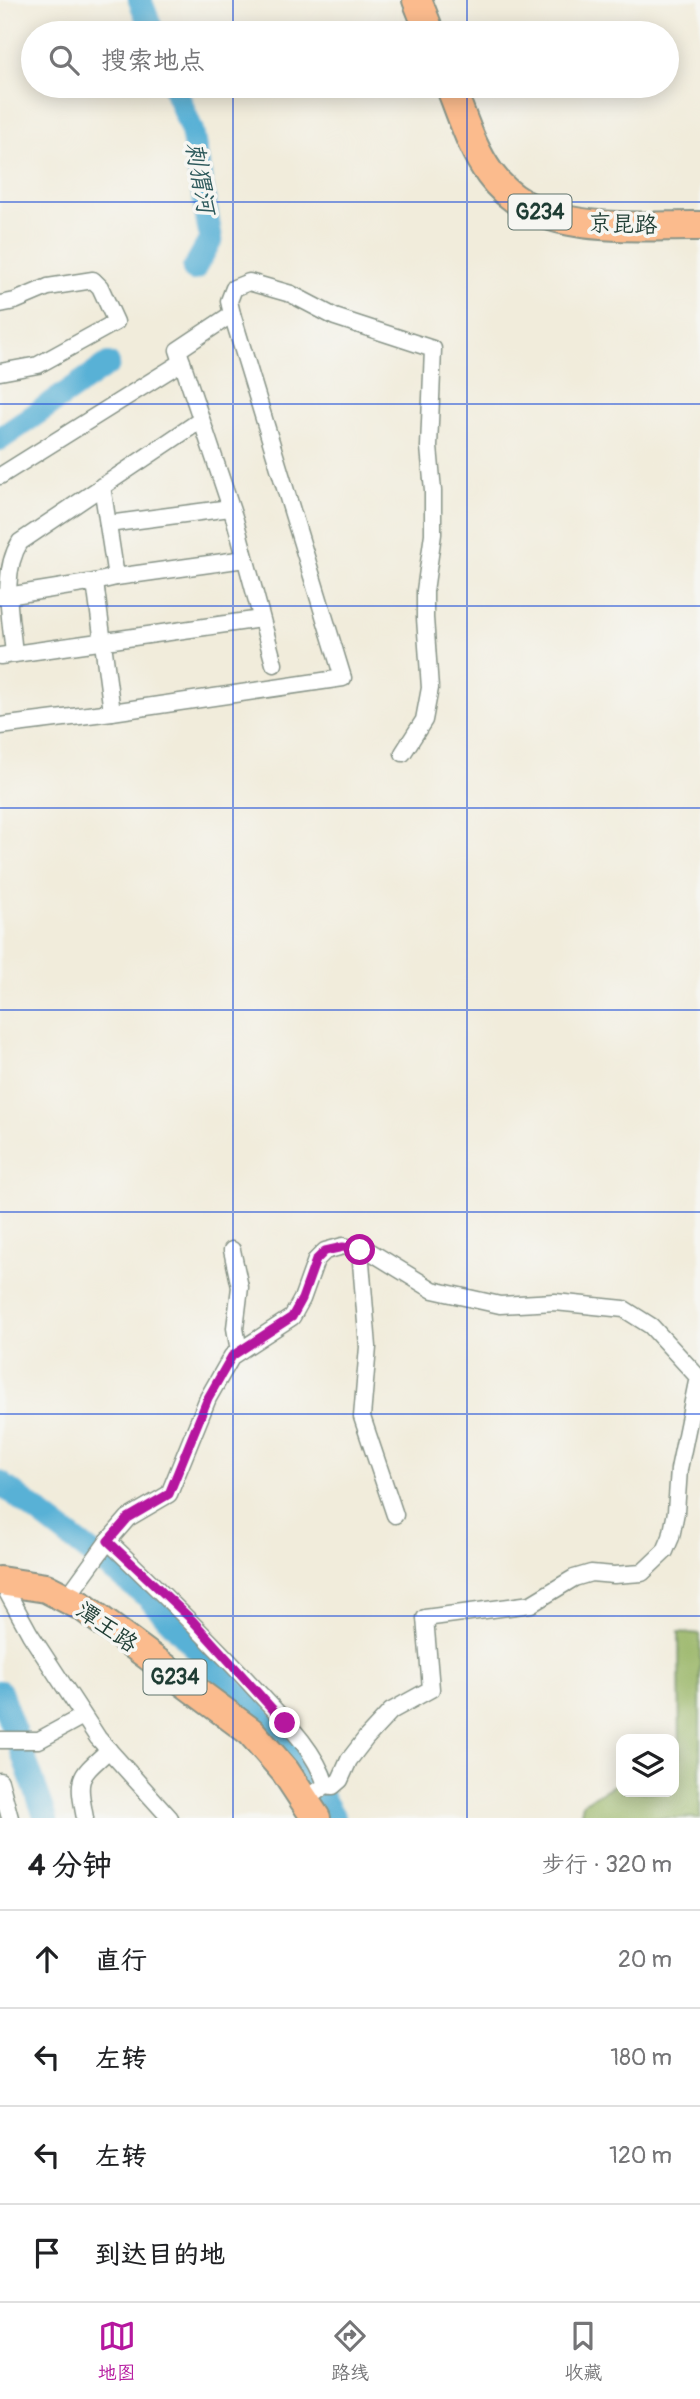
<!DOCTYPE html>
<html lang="zh">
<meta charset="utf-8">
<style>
:root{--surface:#fff;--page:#f6f6f6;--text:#202124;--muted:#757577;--line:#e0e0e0;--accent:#b5179e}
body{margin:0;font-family:Pangolin,"LXGW WenKai TC",sans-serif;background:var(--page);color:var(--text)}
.controls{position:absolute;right:21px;bottom:21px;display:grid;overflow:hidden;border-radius:14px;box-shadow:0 4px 18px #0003}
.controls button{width:63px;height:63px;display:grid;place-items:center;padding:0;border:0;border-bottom:2px solid var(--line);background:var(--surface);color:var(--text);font:35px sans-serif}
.stop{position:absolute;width:21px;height:21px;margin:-16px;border:5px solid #b5179e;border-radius:50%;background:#fff}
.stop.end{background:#b5179e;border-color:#fff;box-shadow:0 2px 7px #0008}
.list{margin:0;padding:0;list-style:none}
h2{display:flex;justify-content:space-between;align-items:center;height:91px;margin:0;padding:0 28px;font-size:30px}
h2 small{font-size:23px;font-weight:400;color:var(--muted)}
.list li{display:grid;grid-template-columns:46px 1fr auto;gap:21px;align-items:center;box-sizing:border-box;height:98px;padding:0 28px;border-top:2px solid var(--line)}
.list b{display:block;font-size:26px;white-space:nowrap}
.list em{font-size:23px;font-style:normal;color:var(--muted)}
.icon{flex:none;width:38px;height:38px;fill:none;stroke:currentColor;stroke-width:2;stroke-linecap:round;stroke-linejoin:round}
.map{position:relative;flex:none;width:700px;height:1818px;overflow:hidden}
.search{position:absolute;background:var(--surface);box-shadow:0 4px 18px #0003;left:21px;right:21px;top:21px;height:77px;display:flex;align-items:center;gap:18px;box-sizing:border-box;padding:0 24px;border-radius:38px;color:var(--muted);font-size:26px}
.sheet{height:483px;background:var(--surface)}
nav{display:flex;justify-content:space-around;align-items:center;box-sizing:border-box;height:98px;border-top:2px solid var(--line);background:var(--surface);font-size:19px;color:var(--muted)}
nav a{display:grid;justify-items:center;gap:4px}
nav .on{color:var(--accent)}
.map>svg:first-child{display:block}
</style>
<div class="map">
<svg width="700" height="1818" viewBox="0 0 700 1818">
<rect width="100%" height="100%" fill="#f6f6f2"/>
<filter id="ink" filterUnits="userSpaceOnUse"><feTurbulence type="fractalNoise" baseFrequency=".0143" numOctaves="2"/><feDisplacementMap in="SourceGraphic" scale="14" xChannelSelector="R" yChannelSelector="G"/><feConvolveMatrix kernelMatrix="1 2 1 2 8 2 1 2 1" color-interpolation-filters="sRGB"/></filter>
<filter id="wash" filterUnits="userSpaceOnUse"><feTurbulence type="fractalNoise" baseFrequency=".00686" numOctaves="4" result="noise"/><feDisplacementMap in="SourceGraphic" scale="28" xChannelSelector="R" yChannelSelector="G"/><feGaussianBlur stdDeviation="1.57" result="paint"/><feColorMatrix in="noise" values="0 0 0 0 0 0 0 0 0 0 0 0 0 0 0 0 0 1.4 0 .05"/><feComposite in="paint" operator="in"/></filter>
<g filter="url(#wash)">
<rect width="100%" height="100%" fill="#f1ecdb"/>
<polygon fill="#9ab668" stroke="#5c7a4e" stroke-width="2" points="679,1632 700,1634 700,1818 580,1818 583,1803 621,1781 621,1792 674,1792 674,1769 680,1764"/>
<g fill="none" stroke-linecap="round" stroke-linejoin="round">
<g stroke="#59b1d6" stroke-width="24">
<polyline points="140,0 153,33"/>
<polyline points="174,86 192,131 211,239 194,269"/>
<polyline points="0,439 108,364"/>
<polyline points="0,1483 148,1597 298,1757 334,1818"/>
<polyline points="0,1692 46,1818"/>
</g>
</g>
</g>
<g filter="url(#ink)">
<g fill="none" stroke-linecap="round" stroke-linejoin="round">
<g stroke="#889488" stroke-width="19">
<g id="street">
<polyline points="0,304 15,301 48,287 93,280 100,287 116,322 38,365 0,372"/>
<polyline points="232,314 178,350 235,520 274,664"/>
<polyline points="0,476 182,362"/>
<polyline points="102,486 116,577 95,582 112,712"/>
<polyline points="108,524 230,508"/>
<polyline points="116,577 245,559"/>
<polyline points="1,597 95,582"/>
<path d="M14 654C11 618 0 574 20 542L201 420"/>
<polyline points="0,656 261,619"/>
<polyline points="0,726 112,712 343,678 232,314 229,301 234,288 249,282 291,294 335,317 433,349 429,447 433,491 433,534 425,591 425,618 430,688 424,720 403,753"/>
<polyline points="232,1250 240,1287 235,1328 239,1351"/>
<polyline points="360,1250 368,1347 362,1417 395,1515"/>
<polyline points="1,1581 30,1634 98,1738 170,1818"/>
<polyline points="66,1599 108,1541"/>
<polyline points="0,1740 39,1740 83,1716"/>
<polyline points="0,1781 10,1818"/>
<path d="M305 1800 326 1785C315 1749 282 1718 256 1690 209 1639 159 1590 108 1541L128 1518 169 1494 208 1398 232 1356 292 1317 302 1299 316 1260 325 1251 343 1246 371 1252 433 1290 500 1305 555 1302 624 1309 651 1326 698 1377 679 1469 676 1512 671 1537 665 1551 642 1573 614 1575 591 1573 574 1578 531 1604 425 1618 431 1689 391 1711 366 1738 349 1760 340 1780 333 1786 326 1785"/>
<path d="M85 1818C77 1776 78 1778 109 1750"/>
</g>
</g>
<g stroke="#889488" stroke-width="32">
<g id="highway">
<polyline points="417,0 430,33"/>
<path d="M450 86C462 115 471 148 490 174 536 238 631 225 700 226"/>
<polyline points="0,1581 46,1588 83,1607 251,1732 285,1771 316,1818"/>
</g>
</g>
<use href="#street" stroke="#fff" stroke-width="16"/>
<use href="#highway" stroke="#fbbb8d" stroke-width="28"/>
</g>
</g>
<g fill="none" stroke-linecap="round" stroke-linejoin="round" filter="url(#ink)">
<polyline stroke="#b5179e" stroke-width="9" points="285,1723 192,1620 108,1541 128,1518 169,1494 208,1398 232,1356 292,1317 302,1299 316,1260 325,1251 343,1247 360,1250"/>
</g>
<path fill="none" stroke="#1d4ed8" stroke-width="2" stroke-opacity="0.55" d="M233 0V33M467 0V33M233 86V1818M467 86V1818M0 202H700M0 404H700M0 606H700M0 808H700M0 1010H700M0 1212H700M0 1414H700M0 1616H700"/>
<g text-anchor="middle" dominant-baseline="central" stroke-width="7" stroke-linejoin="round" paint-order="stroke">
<g fill="#f6f6f2" stroke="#60746d" stroke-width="2">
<rect x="508.5" y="194.5" width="63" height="35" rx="5"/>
<rect x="143.5" y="1659.5" width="63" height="35" rx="5"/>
</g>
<g font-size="21" font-weight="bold" fill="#1f3d34">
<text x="540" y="212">G234</text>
<text x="175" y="1677">G234</text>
</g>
<g font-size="23" fill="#1f3d34" stroke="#f6f6f2">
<text transform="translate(623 224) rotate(2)">京昆路</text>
<text transform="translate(107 1627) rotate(35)">潭王路</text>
</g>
<g font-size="24" font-style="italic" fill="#2e5a5c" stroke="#f6f6f2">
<text transform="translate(200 178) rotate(80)">刺猬河</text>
</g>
</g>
</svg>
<div class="controls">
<button><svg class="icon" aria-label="layers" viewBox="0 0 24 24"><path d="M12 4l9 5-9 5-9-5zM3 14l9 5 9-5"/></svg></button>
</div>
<div class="stop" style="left:360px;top:1250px"></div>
<div class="stop end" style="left:285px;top:1723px"></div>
<div class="search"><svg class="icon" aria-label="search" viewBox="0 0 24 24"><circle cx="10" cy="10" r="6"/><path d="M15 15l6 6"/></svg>搜索地点</div>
</div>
<section class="sheet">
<h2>4 分钟<small>步行 · 320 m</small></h2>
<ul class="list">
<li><svg class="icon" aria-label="ahead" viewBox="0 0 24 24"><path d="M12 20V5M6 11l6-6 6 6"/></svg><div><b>直行</b></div><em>20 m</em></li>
<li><svg class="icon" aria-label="left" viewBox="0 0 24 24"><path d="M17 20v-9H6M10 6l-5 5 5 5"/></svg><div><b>左转</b></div><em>180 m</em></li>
<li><svg class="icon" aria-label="left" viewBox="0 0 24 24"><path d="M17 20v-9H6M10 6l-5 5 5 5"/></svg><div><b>左转</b></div><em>120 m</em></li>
<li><svg class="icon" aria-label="arrive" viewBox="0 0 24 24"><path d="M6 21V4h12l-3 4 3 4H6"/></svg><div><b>到达目的地</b></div></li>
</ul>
</section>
<nav>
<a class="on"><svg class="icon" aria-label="map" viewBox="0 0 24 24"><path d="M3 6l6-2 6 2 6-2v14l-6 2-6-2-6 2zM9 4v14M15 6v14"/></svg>地图</a>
<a><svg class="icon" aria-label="directions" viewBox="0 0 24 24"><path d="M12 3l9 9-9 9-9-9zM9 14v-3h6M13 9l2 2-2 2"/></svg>路线</a>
<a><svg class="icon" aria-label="saved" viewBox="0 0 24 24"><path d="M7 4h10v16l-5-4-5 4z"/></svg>收藏</a>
</nav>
